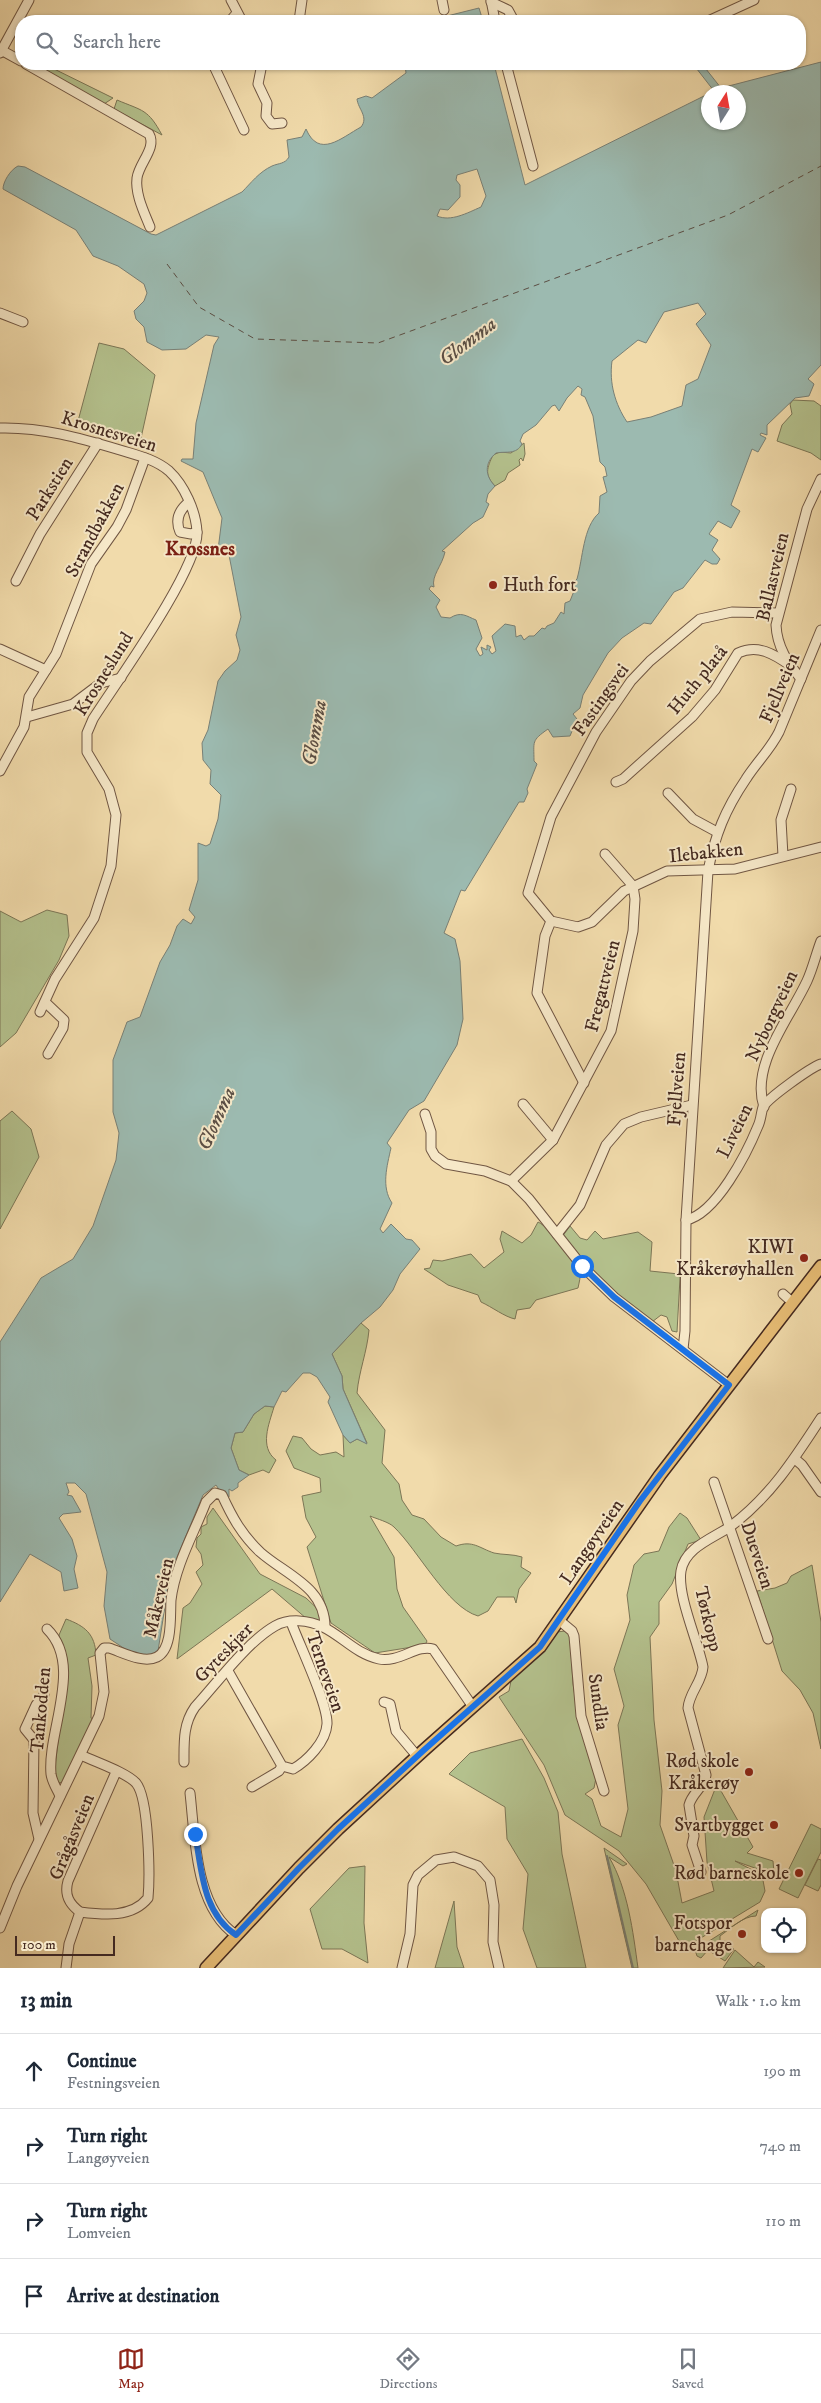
<!DOCTYPE html>
<meta charset="utf-8">
<style>
:root{--surface:#fff;--page:#f6f6f7;--text:#1f2937;--muted:#747a83;--line:#e0e1e3;--accent:#8f2418}
body{margin:0;font-family:"IM FELL DW Pica",serif;background:var(--page);color:var(--text)}
.controls{position:absolute;right:15px;bottom:15px;display:grid;overflow:hidden;border-radius:10px;box-shadow:0 1px 4px #0004}
.controls button{width:45px;height:45px;display:grid;place-items:center;padding:0;border:0;border-bottom:1px solid var(--line);background:var(--surface);color:var(--text);font:25px sans-serif}
.compass{position:absolute;left:701px;top:85px;width:45px;height:45px;border-radius:50%;background:var(--surface);box-shadow:0 1px 4px #0004;rotate:11deg}
.scale{position:absolute;left:15px;bottom:12px;width:100px;box-sizing:border-box;padding-left:5px;border:2px solid #452a20;border-top:0;font-size:14px;line-height:18px;white-space:nowrap;color:#452a20;-webkit-text-stroke:4px #f6e8c8;paint-order:stroke}
.stop{position:absolute;width:15px;height:15px;margin:-11px;border:4px solid #1a73e8;border-radius:50%;background:#fff}
.stop.end{background:#1a73e8;border-color:#fff;box-shadow:0 1px 5px #0008}
.list{margin:0;padding:0;list-style:none}
h2{display:flex;justify-content:space-between;align-items:center;height:65px;margin:0;padding:0 20px;font-size:21px}
h2 small{font-size:16px;font-weight:400;color:var(--muted)}
.list li{display:grid;grid-template-columns:32px 1fr auto;gap:15px;align-items:center;box-sizing:border-box;height:75px;padding:0 20px;border-top:1px solid var(--line)}
.list b{display:block;font-size:19px;white-space:nowrap}
.list p{margin:0;font-size:16px;white-space:nowrap;color:var(--muted)}
.list em{font-size:16px;font-style:normal;color:var(--muted)}
.icon{flex:none;width:28px;height:28px;fill:none;stroke:currentColor;stroke-width:2;stroke-linecap:round;stroke-linejoin:round}
.map{position:relative;flex:none;width:821px;height:1968px;overflow:hidden}
.search{position:absolute;background:var(--surface);box-shadow:0 1px 4px #0004;left:15px;right:15px;top:15px;height:55px;display:flex;align-items:center;gap:12px;box-sizing:border-box;padding:0 18px;border-radius:20px;color:var(--muted);font-size:19px}
.sheet{height:365px;background:var(--surface)}
nav{display:flex;justify-content:space-around;align-items:center;box-sizing:border-box;height:70px;border-top:1px solid var(--line);background:var(--surface);font-size:14px;color:var(--muted)}
nav a{display:grid;justify-items:center;gap:2px}
nav .on{color:var(--accent)}
.map>svg:first-child{display:block}
</style>
<div class="map">
<svg width="821" height="1968" viewBox="0 0 821 1968">
<rect width="100%" height="100%" fill="#f1dbab"/>
<filter id="stains"><feTurbulence type="fractalNoise" baseFrequency=".004" numOctaves="4"/><feColorMatrix values="0 0 0 0 .2 0 0 0 0 .09 0 0 0 0 .02 0 0 0 .5 -.17"/></filter>
<radialGradient id="worn" r=".72"><stop offset=".6" stop-color="#630" stop-opacity="0"/><stop offset="1" stop-color="#630" stop-opacity=".3"/></radialGradient>
<g fill="#b4c18d" stroke="#7c7656">
<polygon points="33,64 44,64 113,98 104,104"/>
<path d="M117 100C143 111 148 109 162 135L114 109Z"/>
<polygon points="99,343 124,349 155,375 141,438 78,421"/>
<polygon points="793,400 814,401 821,406 821,460 811,453 777,441 782,425 792,414 790,404"/>
<path d="M524 443 525 454 523 461 521 458 519 460 520 465 508 473 505 480 495 486C484 475 487 468 493 455L500 452 511 453Z"/>
<polygon points="47,910 67,915 69,936 59,960 16,1033 0,1047 0,911 21,922"/>
<polygon points="12,1111 31,1129 39,1157 0,1229 0,1121"/>
<path d="M538 1222C549 1227 577 1260 580 1271 581 1276 579 1283 578 1288L536 1300 530 1308 517 1310 515 1319C505 1317 492 1307 481 1302L478 1295 448 1285 424 1269 430 1268 433 1260 442 1261 471 1254 484 1268 504 1252 500 1239 502 1231 522 1243 531 1235Z"/>
<path d="M570 1226 580 1238 587 1240 595 1231 603 1239 638 1232 652 1242 650 1271 679 1274 680 1278 677 1332 672 1331 667 1317 661 1315 652 1322C618 1296 589 1271 562 1237Z"/>
<path d="M361 1323 369 1330C367 1352 359 1371 357 1393L385 1430 382 1463 399 1484 402 1500 412 1515 424 1519 441 1537 456 1546C473 1540 479 1548 494 1553 503 1555 513 1554 522 1557L521 1567 531 1573 519 1589 516 1603 514 1597H497L488 1611 478 1616C447 1607 418 1550 394 1527 389 1522 377 1519 370 1516L394 1557 397 1589 403 1607 427 1641 425 1645 375 1653 331 1623 307 1547 316 1537 306 1518 302 1496 321 1492 320 1478 294 1468 286 1451 293 1436 302 1438 311 1449 320 1455 336 1452 344 1457 343 1435 350 1443 357 1439 367 1443 343 1389 342 1376 332 1354Z"/>
<path d="M265 1406 274 1407C269 1424 259 1447 276 1460L269 1473 263 1470 249 1475 239 1470 231 1448 235 1433 243 1432 254 1414Z"/>
<polygon points="213,1508 260,1574 306,1598 322,1613 323,1621 318,1623 307,1619 272,1589 177,1659 183,1608 190,1603 202,1584 196,1572 203,1565 201,1554 196,1547 197,1538 201,1534 201,1527 207,1524 207,1517"/>
<polygon points="680,1513 687,1518 701,1540 688,1544 672,1584 659,1602 659,1624 650,1637 654,1720 662,1791 660,1825 676,1871 682,1903 714,1891 707,1862 704,1817 717,1784 753,1847 747,1853 773,1861 774,1873 769,1873 735,1861 762,1875 765,1891 760,1902 691,1944 679,1941 646,1884 619,1851 565,1815 544,1765 499,1697 509,1691 511,1681 557,1632 565,1631 570,1635 573,1684 579,1720 596,1778 594,1788 585,1794 592,1799 601,1826 621,1837 628,1809 618,1725 624,1706 614,1669 630,1620 627,1595 634,1565 644,1554 659,1551 669,1527"/>
<polygon points="812,1565 821,1622 821,1749 813,1713 800,1690 782,1671 757,1591 775,1588 787,1583 791,1576"/>
<path d="M66 1619C85 1626 95 1634 96 1655L88 1658 92 1686 91 1718 96 1720 64 1783 56 1782 55 1766 67 1671 59 1635Z"/>
<polygon points="522,1739 544,1778 558,1812 562,1854 586,1968 537,1968 523,1929 528,1874 507,1839 505,1807 449,1774 470,1753"/>
<polygon points="811,1824 821,1829 821,1852 798,1898 779,1889"/>
<path d="M604 1848 627 1864 623 1866 609 1857C628 1889 633 1932 638 1968H632Z"/>
<polygon points="818,1859 821,1860 821,1885 818,1891 805,1885"/>
<polygon points="365,1866 364,1923 368,1963 342,1949 322,1949 310,1909 349,1868"/>
<polygon points="454,1901 457,1947 464,1968 435,1968"/>
<path d="M758 1910 756 1916C743 1916 730 1929 720 1936V1941H725L734 1949 725 1961 708 1950 701 1958 697 1956 695 1950Z"/>
<polygon points="735,1950 754,1967 758,1962 765,1967 723,1968"/>
</g>
<g fill="#9cbab0" stroke="#798076" fill-rule="evenodd">
<polygon points="479,8 483,21 449,21 447,16"/>
<path d="M821 62V365L808 379 814 384 809 396 795 398 767 425V435L761 433 760 435 766 438 758 452 752 449 731 505 740 511 731 528 718 521 709 534 718 540 712 550 720 559 717 564H712L705 560 683 588 674 592 651 624 644 623 622 638 608 653 583 695 580 708 573 714 577 719 570 736 553 737 548 729C531 741 534 741 534 761L537 764 527 789 528 793 524 802H519L465 891 461 890 444 933 455 939 460 961 463 1019 457 1045 424 1101 409 1110 387 1143 391 1148C387 1166 381 1187 392 1203L380 1229 383 1233 391 1224 406 1239 412 1240 420 1249 400 1274 393 1290 380 1307 361 1323 332 1354 342 1376 343 1389 367 1444 357 1439 350 1443 343 1435 328 1402 330 1397 317 1377 310 1373H303L286 1392 282 1391 274 1407 265 1406 254 1414 243 1432 235 1433 231 1448 239 1470 249 1475 238 1483V1487L232 1491 229 1489V1497L226 1500 216 1485 203 1495 175 1562 169 1581 158 1651 149 1657 128 1651 110 1639 104 1606 107 1572 86 1494 75 1483H66L69 1492 67 1495 72 1496 81 1512 63 1514 59 1518 72 1539 77 1556 74 1569 78 1588 64 1591 61 1572 30 1554 0 1602V1342L41 1278 73 1259 93 1226 116 1160 119 1133 113 1112V1060L127 1022 140 1017 160 962 170 945 177 926 183 919 191 924 195 917 189 910 198 880V843L206 846 210 844 218 819 221 795 210 784 211 770 203 760 202 743 208 730 218 681 225 671 237 660 240 650 236 635 241 617 229 555 218 550 222 518 203 472 181 461 182 459H193L196 423 214 345 219 337 206 335 186 349 162 350 147 342 144 327 136 319 134 311 144 301 147 293 144 284 118 266 93 256 76 230 3 189C3 182 10 170 18 166L25 167 151 234 156 235 242 192C251 183 259 172 272 166 279 163 285 164 289 157L287 140 302 137 306 129C319 159 341 138 361 127 369 117 358 109 357 99L366 96 372 98 406 73 405 64H494L525 185 708 94V122H738V92H711L714 91 693 64H702L721 88ZM477 169 486 196 481 207C467 213 451 222 437 216L440 209 448 210 460 197V185L456 180 457 175ZM698 303 706 314 696 324 711 345 698 379 686 385 682 406 651 417 627 422C615 404 609 383 612 361L638 340 646 343 664 312ZM578 386 582 389 581 395 585 397 593 416 600 462 605 467 607 476 603 477 607 492 600 496 599 513C583 527 583 558 577 579L572 584 574 591 570 601 565 603 564 614 561 612 554 623 547 626 545 629 542 628 534 636H529L524 640 521 635 516 637 515 626 505 624 492 636 496 651 492 654 489 650 491 647 487 645V650L481 647 483 654 480 656 476 649 482 638 476 620C466 616 461 611 450 618L441 617 436 607 440 600 429 589 431 586 434 587C431 576 442 566 445 552L442 551 473 523 483 517 489 504 486 502 488 494 495 486C485 476 484 463 496 453 507 451 516 455 522 444L520 441 523 434 536 425 552 406 555 405 559 411 567 398Z"/>
</g>
<g fill="none" stroke-linecap="round" stroke-linejoin="round">
<polyline stroke="#798076" stroke-width="2" points="607,1856 633,1968"/>
<polyline stroke="#5b4e44" stroke-width="1" stroke-dasharray="6 5" stroke-linecap="butt" points="167,264 199,307 255,339 378,343 728,215 821,166"/>
<g stroke="#705643" stroke-width="11">
<g id="minor">
<polyline points="231,0 242,21"/>
<polyline points="442,0 444,10"/>
<polyline points="491,0 495,21"/>
<polyline points="491,2 508,10 514,21"/>
<polyline points="230,21 237,13"/>
<polyline points="299,21 302,0"/>
<polyline points="708,21 754,0"/>
<polyline points="1,50 21,61"/>
<polyline points="0,53 29,0"/>
<path d="M26 64 149 134C157 148 139 163 137 178 135 194 144 212 150 227"/>
<polyline points="213,64 244,130"/>
<polyline points="262,64 258,84 267,103 266,116 272,124 282,123"/>
<polyline points="506,64 533,166"/>
<polyline points="0,313 23,322"/>
<path d="M0 428C42 427 80 438 120 450 136 455 155 459 169 471 184 485 196 511 197 532L191 534 180 532C175 520 179 510 189 502"/>
<polyline points="16,581 40,534 98,443"/>
<polyline points="778,613 732,612 700,619 650,661 631,681 596,732 551,817 528,893 551,921 578,927 592,922 624,891 667,871 735,869 821,847"/>
<polyline points="0,649 46,670"/>
<path d="M801 679C788 663 777 647 776 625L807 509 821 479"/>
<polyline points="27,717 73,704 101,683 121,678"/>
<polyline points="0,771 24,727 29,697 56,654 91,564 117,527 126,510 145,458"/>
<path d="M616 782 623 779 692 717 715 690 738 653C758 644 774 654 791 666"/>
<polyline points="668,793 693,819 717,832"/>
<polyline points="783,856 781,820 791,789"/>
<polyline points="551,921 545,936 537,993 584,1083"/>
<polyline points="45,1002 64,1020 63,1028 48,1054"/>
<path d="M40 1012 55 979 94 918 111 866 116 815 109 789 87 752V733L93 719C116 683 199 568 197 532"/>
<polyline points="523,1104 553,1140"/>
<path d="M764 1107C750 1065 790 1018 807 981 813 968 816 954 821 941"/>
<polyline points="425,1114 431,1132 431,1149 435,1156 446,1164 485,1171 511,1181 529,1199 582,1266 614,1297 729,1385"/>
<polyline points="511,1181 553,1140 611,1031 633,931 635,899 633,886 605,854"/>
<path d="M686 1220C716 1214 747 1153 758 1126 761 1120 761 1113 763 1107 768 1098 810 1068 821 1064"/>
<polyline points="557,1234 580,1205 606,1145 624,1124 641,1117 692,1105"/>
<polyline points="783,1294 792,1302"/>
<path d="M683 1349 685 1331 686 1220 708 871C715 835 725 810 746 779 756 763 770 750 779 732L821 630"/>
<polyline points="795,1459 802,1465 821,1492"/>
<polyline points="714,1482 768,1639"/>
<polyline points="560,1621 572,1631 574,1636 581,1716 604,1791"/>
<path d="M47 1629C84 1665 47 1731 51 1774 52 1782 57 1789 60 1796"/>
<path d="M228 1671 282 1766 293 1769C307 1761 326 1742 327 1724 328 1704 299 1644 291 1622"/>
<polyline points="384,1702 390,1704 396,1731 417,1756"/>
<path d="M81 1755C95 1762 126 1772 136 1783 149 1798 150 1877 148 1898 132 1918 104 1915 80 1912 69 1904 64 1895 68 1881L116 1772"/>
<path d="M184 1762C184 1742 183 1724 195 1707 217 1683 247 1642 275 1626 289 1618 309 1620 323 1627 342 1636 356 1654 379 1659 399 1663 417 1644 433 1649L473 1707"/>
<polyline points="252,1787 279,1771 282,1766"/>
<path d="M190 1793C195 1837 195 1908 236 1935"/>
<polyline points="39,1839 33,1813 34,1740 25,1729 36,1705 44,1695"/>
<path d="M701 1872 692 1845 694 1836 689 1805C692 1793 704 1787 706 1775L688 1708C689 1693 702 1682 703 1667 698 1641 677 1596 681 1571 685 1547 714 1538 731 1526 770 1497 795 1458 821 1418"/>
<path d="M0 1928 17 1886 99 1716 104 1692 100 1653 104 1648H109C122 1652 143 1664 157 1657 173 1649 170 1615 171 1600 175 1566 194 1533 206 1502L215 1493 222 1495C232 1517 242 1535 260 1552 286 1575 325 1587 325 1627"/>
<polyline points="66,1968 69,1944 80,1912"/>
<polyline points="402,1968 410,1934 413,1885 418,1875 436,1860 454,1857 478,1866 490,1880 494,1905 493,1942 499,1968"/>
</g>
</g>
<g stroke="#452a20" stroke-width="14">
<polyline id="major" points="206,1968 299,1868 338,1829 424,1750 540,1647 660,1475 821,1266"/>
</g>
<use href="#minor" stroke="#f6e8c8" stroke-width="9"/>
<use href="#major" stroke="#e8be76" stroke-width="11"/>
</g>
<g fill="none" stroke-linecap="round" stroke-linejoin="round">
<path stroke="#1a73e8" stroke-width="6" d="M195 1834C202 1870 202 1912 236 1935L299 1868 338 1829 424 1750 540 1647 640 1501 729 1385 614 1297 582 1266"/>
</g>
<g fill="#8f2418" stroke="#f6e8c8" stroke-width="2">
<circle cx="493" cy="585" r="5"/>
<circle cx="804" cy="1258" r="5"/>
<circle cx="749" cy="1772" r="5"/>
<circle cx="774" cy="1825" r="5"/>
<circle cx="799" cy="1873" r="5"/>
<circle cx="742" cy="1934" r="5"/>
</g>
<g text-anchor="middle" dominant-baseline="central" stroke-width="4" stroke-linejoin="round" paint-order="stroke">
<g font-size="19" fill="#452a20" stroke="#f6e8c8">
<text transform="translate(109 432) rotate(17)">Krosnesveien</text>
<text transform="translate(50 489) rotate(-58)">Parkstien</text>
<text transform="translate(95 530) rotate(-62)">Strandbakken</text>
<text transform="translate(773 577) rotate(-77)">Ballastveien</text>
<text transform="translate(104 674) rotate(-58)">Krosneslund</text>
<text transform="translate(698 680) rotate(-51)">Huth platå</text>
<text transform="translate(780 688) rotate(-67)">Fjellveien</text>
<text transform="translate(601 700) rotate(-55)">Fastingsvei</text>
<text transform="translate(706 853) rotate(-6)">Ilebakken</text>
<text transform="translate(603 986) rotate(-76)">Fregattveien</text>
<text transform="translate(772 1016) rotate(-65)">Nyborgveien</text>
<text transform="translate(677 1089) rotate(-86)">Fjellveien</text>
<text transform="translate(735 1131) rotate(-64)">Liveien</text>
<text transform="translate(592 1542) rotate(-56)">Langøyveien</text>
<text transform="translate(757 1555) rotate(72)">Dueveien</text>
<text transform="translate(159 1598) rotate(-77)">Måkeveien</text>
<text transform="translate(708 1619) rotate(76)">Tørkopp</text>
<text transform="translate(224 1653) rotate(-46)">Gyteskjær</text>
<text transform="translate(325 1672) rotate(71)">Terneveien</text>
<text transform="translate(598 1702) rotate(82)">Sundlia</text>
<text transform="translate(41 1710) rotate(-85)">Tankodden</text>
<text transform="translate(72 1837) rotate(-68)">Grågåsveien</text>
</g>
<g font-size="19" fill="#452a20" stroke="#f6e8c8" text-anchor="end">
<text x="503" y="585" text-anchor="start">Huth fort</text>
<text x="794" y="1247">KIWI<tspan x="794" dy="22">Kråkerøyhallen</tspan></text>
<text x="739" y="1761">Rød skole<tspan x="739" dy="22">Kråkerøy</tspan></text>
<text x="764" y="1825">Svartbygget</text>
<text x="789" y="1873">Rød barneskole</text>
<text x="732" y="1923">Fotspor<tspan x="732" dy="22">barnehage</tspan></text>
</g>
<g font-size="20" font-style="italic" fill="#5b4e44" stroke="#f6e8c8">
<text transform="translate(468 342) rotate(-37)">Glomma</text>
<text transform="translate(315 733) rotate(-80)">Glomma</text>
<text transform="translate(217 1119) rotate(-66)">Glomma</text>
</g>
<g font-size="20" font-weight="bold" fill="#7a1f14" stroke="#f6e8c8">
<text x="200" y="549">Krossnes</text>
</g>
</g>
<rect width="100%" height="100%" filter="url(#stains)"/>
<rect width="100%" height="100%" fill="url(#worn)"/>
</svg>
<div class="controls">
<button><svg class="icon" aria-label="locate" viewBox="0 0 24 24"><circle cx="12" cy="12" r="6"/><path d="M12 2v4M12 18v4M2 12h4M18 12h4"/></svg></button>
</div>
<svg class="compass" viewBox="-18 -18 36 36"><path d="M0-13l5 13h-10z" fill="#e53935"/><path d="M0 13l5-13h-10z" fill="#747a83"/></svg>
<div class="scale">100 m</div>
<div class="stop" style="left:582px;top:1266px"></div>
<div class="stop end" style="left:195px;top:1834px"></div>
<div class="search"><svg class="icon" aria-label="search" viewBox="0 0 24 24"><circle cx="10" cy="10" r="6"/><path d="M15 15l6 6"/></svg>Search here</div>
</div>
<section class="sheet">
<h2>13 min<small>Walk · 1.0 km</small></h2>
<ul class="list">
<li><svg class="icon" aria-label="ahead" viewBox="0 0 24 24"><path d="M12 20V5M6 11l6-6 6 6"/></svg><div><b>Continue</b><p>Festningsveien</p></div><em>190 m</em></li>
<li><svg class="icon" aria-label="right" viewBox="0 0 24 24"><path d="M7 20v-9h11M14 6l5 5-5 5"/></svg><div><b>Turn right</b><p>Langøyveien</p></div><em>740 m</em></li>
<li><svg class="icon" aria-label="right" viewBox="0 0 24 24"><path d="M7 20v-9h11M14 6l5 5-5 5"/></svg><div><b>Turn right</b><p>Lomveien</p></div><em>110 m</em></li>
<li><svg class="icon" aria-label="arrive" viewBox="0 0 24 24"><path d="M6 21V4h12l-3 4 3 4H6"/></svg><div><b>Arrive at destination</b></div></li>
</ul>
</section>
<nav>
<a class="on"><svg class="icon" aria-label="map" viewBox="0 0 24 24"><path d="M3 6l6-2 6 2 6-2v14l-6 2-6-2-6 2zM9 4v14M15 6v14"/></svg>Map</a>
<a><svg class="icon" aria-label="directions" viewBox="0 0 24 24"><path d="M12 3l9 9-9 9-9-9zM9 14v-3h6M13 9l2 2-2 2"/></svg>Directions</a>
<a><svg class="icon" aria-label="saved" viewBox="0 0 24 24"><path d="M7 4h10v16l-5-4-5 4z"/></svg>Saved</a>
</nav>
